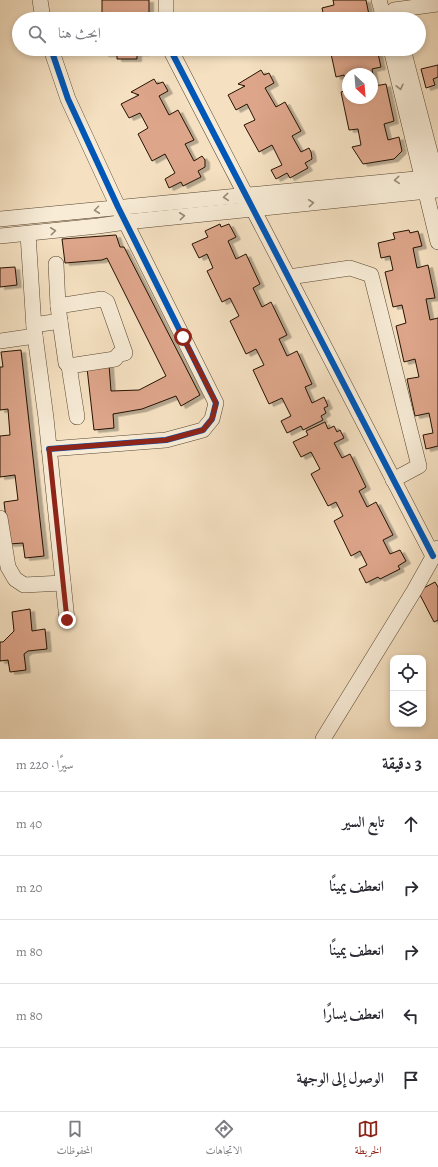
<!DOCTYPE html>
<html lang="ar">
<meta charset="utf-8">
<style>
:root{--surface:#fff;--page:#f2f2f3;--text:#2b2b33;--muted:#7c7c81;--line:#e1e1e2;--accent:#8f2418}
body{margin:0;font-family:Alegreya,Amiri,serif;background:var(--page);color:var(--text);direction:rtl}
.controls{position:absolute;right:12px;bottom:12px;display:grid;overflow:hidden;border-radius:8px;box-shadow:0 2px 6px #0003}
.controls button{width:36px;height:36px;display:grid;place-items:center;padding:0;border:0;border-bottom:1px solid var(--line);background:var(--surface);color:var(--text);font:20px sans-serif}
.compass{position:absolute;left:342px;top:68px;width:36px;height:36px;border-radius:50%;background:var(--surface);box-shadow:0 2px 6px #0003;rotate:154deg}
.stop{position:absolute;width:12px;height:12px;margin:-9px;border:3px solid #8f2418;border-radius:50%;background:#fff}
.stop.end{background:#8f2418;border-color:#fff;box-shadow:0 1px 4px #0008}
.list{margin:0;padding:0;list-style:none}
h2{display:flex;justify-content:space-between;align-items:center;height:52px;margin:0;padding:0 16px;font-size:17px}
h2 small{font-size:13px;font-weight:400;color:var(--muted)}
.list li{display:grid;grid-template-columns:26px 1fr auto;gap:12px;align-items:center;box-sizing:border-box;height:64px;padding:0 16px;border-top:1px solid var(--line)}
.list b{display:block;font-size:15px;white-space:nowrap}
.list em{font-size:13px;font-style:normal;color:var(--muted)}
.icon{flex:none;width:22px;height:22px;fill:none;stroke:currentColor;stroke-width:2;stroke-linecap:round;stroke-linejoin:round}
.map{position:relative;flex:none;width:438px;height:739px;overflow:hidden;direction:ltr}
.search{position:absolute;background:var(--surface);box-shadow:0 2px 6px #0003;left:12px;right:12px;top:12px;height:44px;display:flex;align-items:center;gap:10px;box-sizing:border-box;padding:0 14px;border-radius:22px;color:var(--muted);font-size:15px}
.sheet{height:372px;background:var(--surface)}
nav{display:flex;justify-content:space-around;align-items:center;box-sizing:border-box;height:56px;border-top:1px solid var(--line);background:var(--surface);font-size:11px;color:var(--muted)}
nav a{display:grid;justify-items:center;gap:2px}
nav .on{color:var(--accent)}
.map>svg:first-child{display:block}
</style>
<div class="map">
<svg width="438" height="739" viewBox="0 0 438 739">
<defs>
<filter id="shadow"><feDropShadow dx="4.5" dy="2.5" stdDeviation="0" flood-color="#0004"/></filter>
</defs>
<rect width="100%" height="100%" fill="#f5e1c2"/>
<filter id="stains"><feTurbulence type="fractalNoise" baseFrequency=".005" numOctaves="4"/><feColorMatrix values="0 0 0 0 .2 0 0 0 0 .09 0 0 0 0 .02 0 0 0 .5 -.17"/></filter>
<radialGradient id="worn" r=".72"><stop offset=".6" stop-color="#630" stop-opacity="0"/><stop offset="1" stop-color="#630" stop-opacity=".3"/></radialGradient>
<g fill="#dda58a" stroke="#241200" fill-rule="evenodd" filter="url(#shadow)">
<rect x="102" y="0" width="47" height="19"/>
<polygon points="333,0 366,0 369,15 359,17 359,19 320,19 324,17 322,8 334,5"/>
<polygon points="104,49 147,49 145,53 137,53 137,59 117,59 117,54 104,54"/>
<path d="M330 49H377L381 67 372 69 375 86 386 84 394 121 384 124 388 140 399 137 402 151 394 159 363 164 352 147 361 145 358 129 349 130 341 92 347 90 344 75 336 77ZM348 74H372V98H348Z"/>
<polygon points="438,65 438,77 433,79 435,85 426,88 421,69"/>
<polygon points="261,70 264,75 269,73 274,83 265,88 276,107 285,102 301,131 292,136 301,152 309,148 311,152 312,159 305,163 308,168 290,178 287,173 276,179 271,170 282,165 272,145 259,152 244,125 255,120 247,104 236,110 228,95 245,86 238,84"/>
<polygon points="154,79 157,84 163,82 168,91 159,96 169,115 178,110 194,140 185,144 194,161 202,156 205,160 205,167 198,171 201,177 183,186 181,182 169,188 165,179 175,173 165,154 152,161 138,134 148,128 140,113 129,118 121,104 139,95 131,92"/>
<polygon points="220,224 221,227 229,224 236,237 228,241 236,259 246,254 260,284 253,288 262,307 271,302 287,335 279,339 287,356 297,351 312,384 305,387 312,403 324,397 328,406 324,408 326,413 321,416 323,420 303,430 301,426 287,433 281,421 291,416 282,398 269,404 253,370 264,365 256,349 246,354 230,321 239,316 230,298 222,302 207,271 213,268 207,254 199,258 192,244 208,237 205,231"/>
<polygon points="409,230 410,233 418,231 422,246 413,248 417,268 428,265 435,298 426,299 430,320 438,318 438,446 426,449 423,435 433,433 429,413 415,416 407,379 419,377 415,359 404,362 396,326 406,323 402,305 393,307 385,272 393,270 390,256 381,258 378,243 395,239 393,233"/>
<polygon points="116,235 120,247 124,247 200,395 181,406 176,396 142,409 113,414 114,428 94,430 87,368 109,365 111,391 139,390 166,376 107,258 102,260 65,263 62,239"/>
<polygon points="15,267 17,285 0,287 0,268"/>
<polygon points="21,350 44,556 25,558 23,543 9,544 4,502 18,500 15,475 0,477 0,436 10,435 8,409 0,410 0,367 3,367 1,352"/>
<polygon points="325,422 328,429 334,426 337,432 340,430 344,438 334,443 342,458 350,454 366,487 359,491 367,507 376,502 393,535 383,540 390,554 400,550 406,561 398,566 400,569 380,579 378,577 366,583 359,569 367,565 360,551 351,556 334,521 343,516 336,502 328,506 311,474 320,469 311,452 301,457 293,442 308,435 306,431"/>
<polygon points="435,582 438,587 438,620 434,622 418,591"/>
<polygon points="30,609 32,631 45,629 47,649 28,651 24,654 26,670 10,672 8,660 0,661 0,642 3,642 14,631 12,612"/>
</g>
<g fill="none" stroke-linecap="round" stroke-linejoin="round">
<g stroke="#584630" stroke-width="16">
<g id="minor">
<polyline points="40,0 43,19"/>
<polyline points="166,0 166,19"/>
<polyline points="379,0 384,19"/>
<polyline points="394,10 438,4"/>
<polyline points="170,49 433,556"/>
<polyline points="391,49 438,242"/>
<polyline points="403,49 438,183"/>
<polyline points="0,219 436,177"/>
<polyline points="28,234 34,328 46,418 67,620"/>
<polyline points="0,236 98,226 126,222 438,190"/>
<polyline points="56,264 58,306"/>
<polyline points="289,277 350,268 371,275 419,466 393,480"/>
<polyline points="60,321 58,306 102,299 107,302 125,353 119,354 115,359 69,366"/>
<polyline points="34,325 60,321 66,363 69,366 77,417"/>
<polyline points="0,341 35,336"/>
<polyline points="49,449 166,440 203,430 212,419 216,403 118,207 68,99 51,49"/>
<polyline points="0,518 8,567 15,579 24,585 63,583"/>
<polyline points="323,739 414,591 438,548"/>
</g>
</g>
<use href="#minor" stroke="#f8ecd7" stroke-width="15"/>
<g stroke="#f8ecd7" stroke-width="8">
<g id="cycleway">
<polyline points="170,49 433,556"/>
<polyline points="49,449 166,440 203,430 212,419 216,403 118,207 68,99 51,49"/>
</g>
</g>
<use href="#cycleway" stroke="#0057b8" stroke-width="6"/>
</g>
<defs><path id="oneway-chevron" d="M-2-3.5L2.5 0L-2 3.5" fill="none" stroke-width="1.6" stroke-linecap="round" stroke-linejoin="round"/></defs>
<g stroke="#998a76">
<use href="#oneway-chevron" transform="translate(400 87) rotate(77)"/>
<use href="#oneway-chevron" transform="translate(397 180) rotate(175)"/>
<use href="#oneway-chevron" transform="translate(226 197) rotate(175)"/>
<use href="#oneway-chevron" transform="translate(311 203) rotate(-6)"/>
<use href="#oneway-chevron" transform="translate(97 210) rotate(173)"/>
<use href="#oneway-chevron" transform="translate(182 216) rotate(-6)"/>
<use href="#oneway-chevron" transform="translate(53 231) rotate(-6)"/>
</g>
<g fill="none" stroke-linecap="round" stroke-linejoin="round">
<polyline stroke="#8f2418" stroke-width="5" points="67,620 49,449 166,440 203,430 212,419 216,403 183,337"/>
</g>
<rect width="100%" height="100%" filter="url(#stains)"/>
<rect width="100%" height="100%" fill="url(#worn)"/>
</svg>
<div class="controls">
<button><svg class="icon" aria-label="locate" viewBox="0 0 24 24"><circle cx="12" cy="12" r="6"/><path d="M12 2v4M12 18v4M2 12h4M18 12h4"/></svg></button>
<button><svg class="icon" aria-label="layers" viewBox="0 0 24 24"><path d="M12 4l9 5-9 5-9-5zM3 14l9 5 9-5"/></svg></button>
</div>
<svg class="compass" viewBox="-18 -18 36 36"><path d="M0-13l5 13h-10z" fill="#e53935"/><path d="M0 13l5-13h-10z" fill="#7c7c81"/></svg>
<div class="stop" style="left:183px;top:337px"></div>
<div class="stop end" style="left:67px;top:620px"></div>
<div class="search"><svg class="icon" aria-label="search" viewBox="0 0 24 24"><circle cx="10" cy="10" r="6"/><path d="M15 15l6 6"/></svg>ابحث هنا</div>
</div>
<section class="sheet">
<h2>3 دقيقة<small>سيرًا · 220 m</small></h2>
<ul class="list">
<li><svg class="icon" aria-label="ahead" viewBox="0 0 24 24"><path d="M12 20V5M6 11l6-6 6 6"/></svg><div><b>تابع السير</b></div><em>40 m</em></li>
<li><svg class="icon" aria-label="right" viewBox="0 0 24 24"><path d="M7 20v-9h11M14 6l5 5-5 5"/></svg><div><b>انعطف يمينًا</b></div><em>20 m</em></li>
<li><svg class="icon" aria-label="right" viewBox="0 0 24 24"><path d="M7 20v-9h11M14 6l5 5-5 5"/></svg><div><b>انعطف يمينًا</b></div><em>80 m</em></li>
<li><svg class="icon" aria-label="left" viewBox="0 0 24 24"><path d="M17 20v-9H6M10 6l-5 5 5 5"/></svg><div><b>انعطف يسارًا</b></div><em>80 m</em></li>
<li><svg class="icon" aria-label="arrive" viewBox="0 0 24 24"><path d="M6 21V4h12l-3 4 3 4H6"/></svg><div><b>الوصول إلى الوجهة</b></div></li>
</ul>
</section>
<nav>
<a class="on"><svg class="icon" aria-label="map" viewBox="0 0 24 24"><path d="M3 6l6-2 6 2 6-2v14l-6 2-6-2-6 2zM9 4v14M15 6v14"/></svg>الخريطة</a>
<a><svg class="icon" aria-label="directions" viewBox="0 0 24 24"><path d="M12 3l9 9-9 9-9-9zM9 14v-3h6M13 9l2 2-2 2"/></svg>الاتجاهات</a>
<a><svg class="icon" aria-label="saved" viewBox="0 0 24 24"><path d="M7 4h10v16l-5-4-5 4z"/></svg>المحفوظات</a>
</nav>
